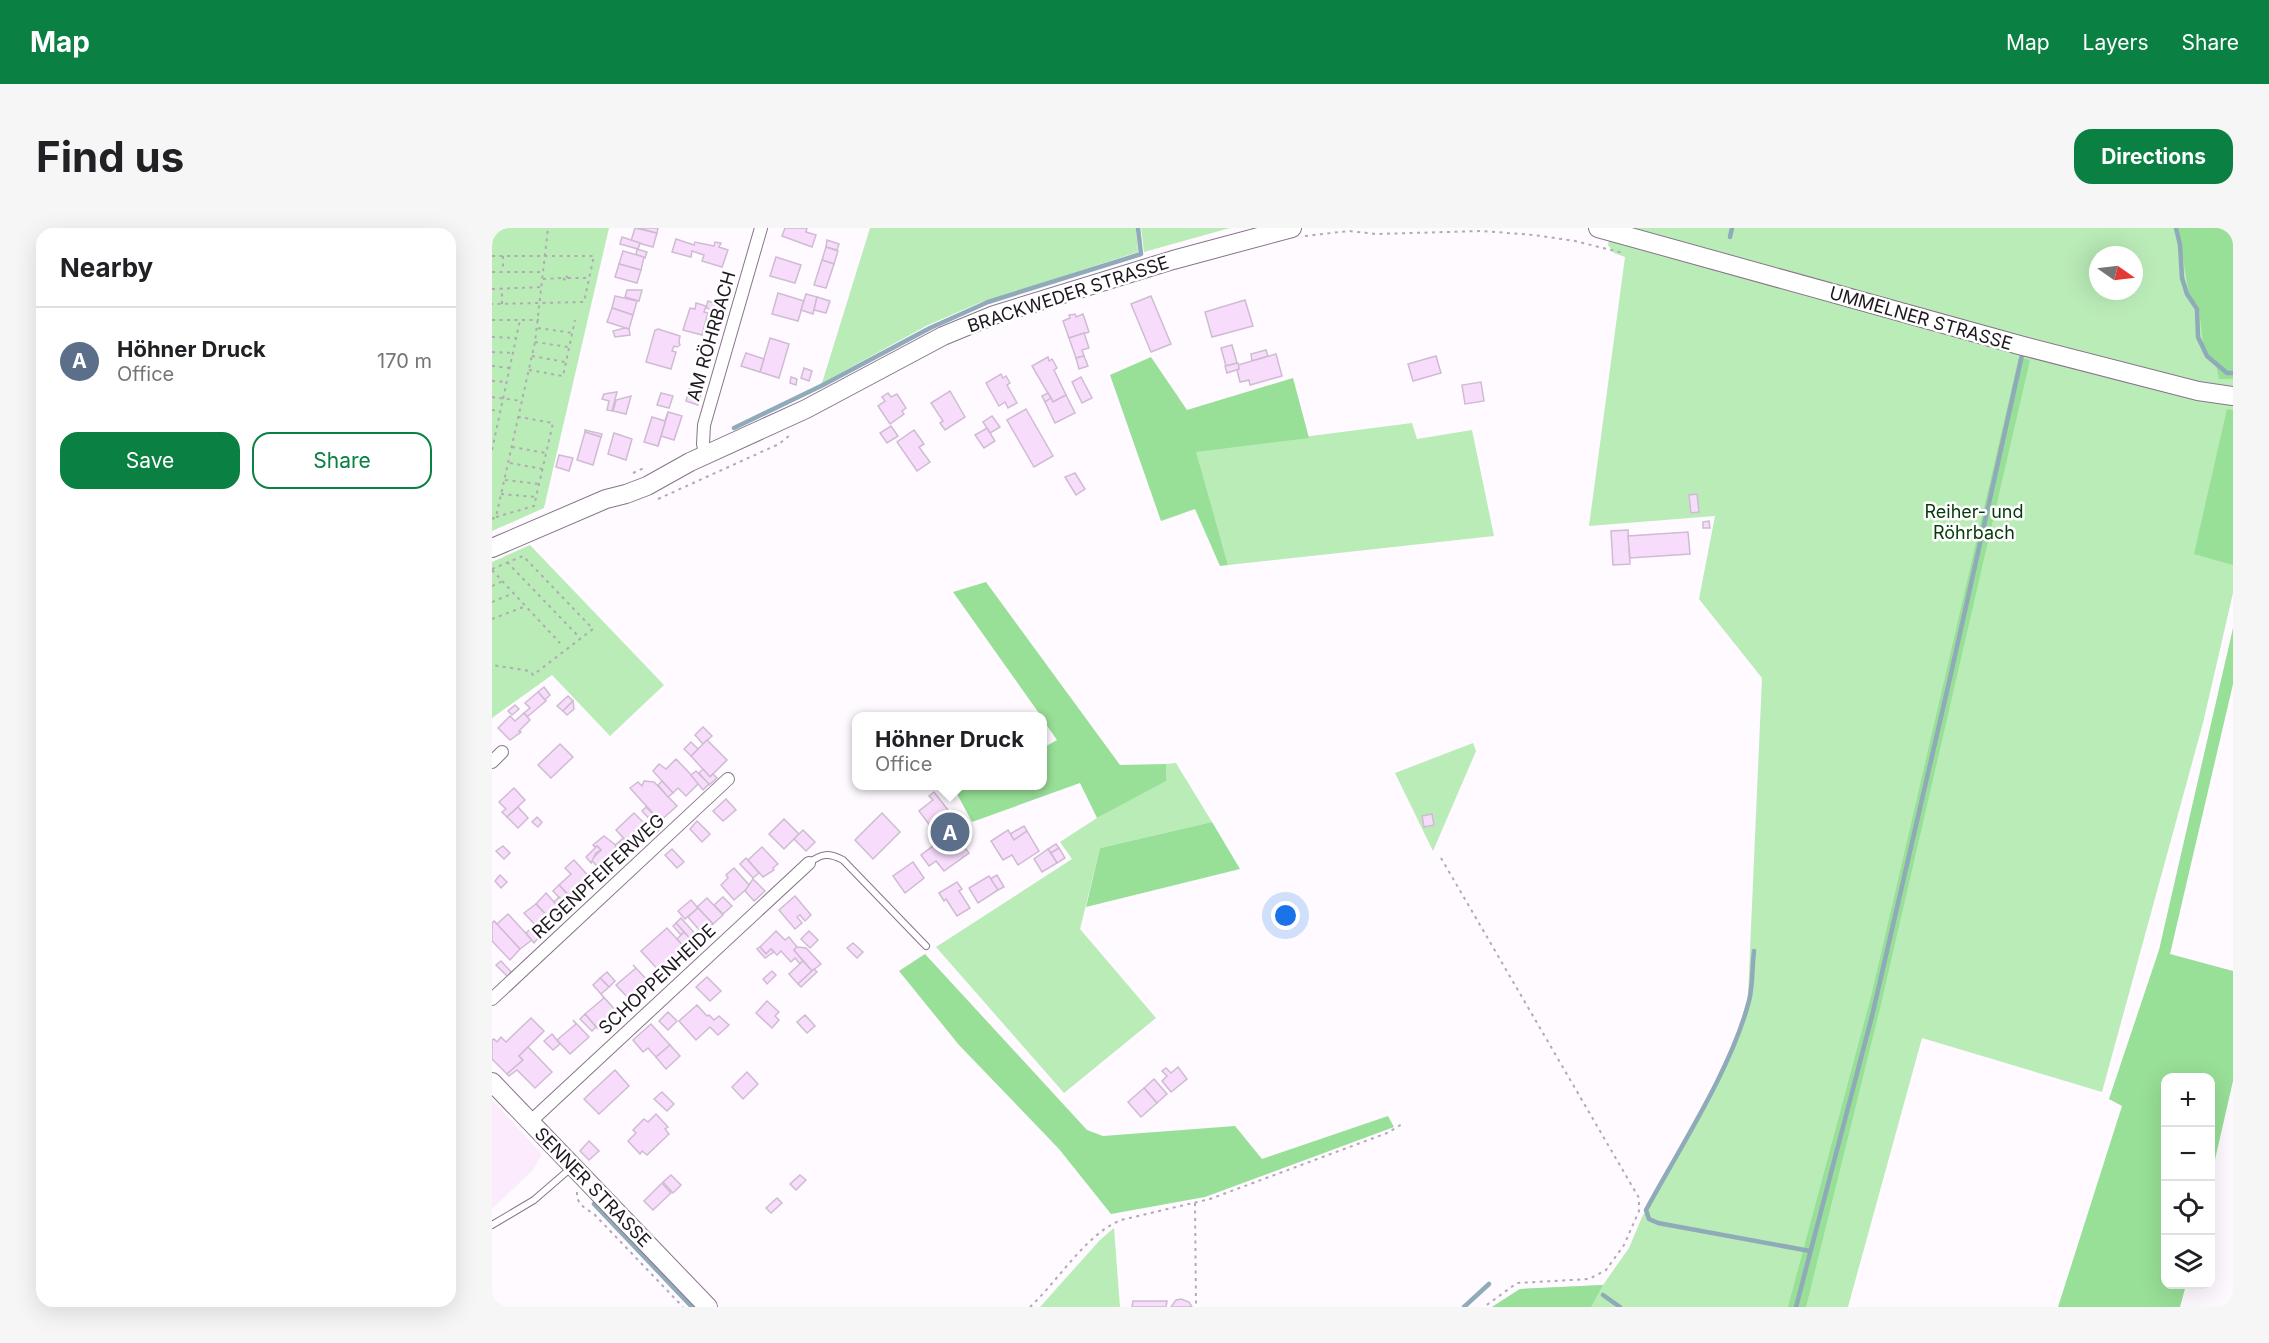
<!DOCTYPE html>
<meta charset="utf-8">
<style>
:root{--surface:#fff;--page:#f6f6f6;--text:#202124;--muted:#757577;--line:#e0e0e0;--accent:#0b8043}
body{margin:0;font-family:Inter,sans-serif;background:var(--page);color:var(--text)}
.controls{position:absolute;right:18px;bottom:18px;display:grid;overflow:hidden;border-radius:12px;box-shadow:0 6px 24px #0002}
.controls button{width:54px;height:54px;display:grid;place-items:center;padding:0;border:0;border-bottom:2px solid var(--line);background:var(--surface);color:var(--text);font:30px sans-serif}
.compass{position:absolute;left:1597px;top:18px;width:54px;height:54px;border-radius:50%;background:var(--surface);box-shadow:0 6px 24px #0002;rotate:104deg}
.you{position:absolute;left:794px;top:688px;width:21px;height:21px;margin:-15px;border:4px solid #fff;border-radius:50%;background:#1a73e8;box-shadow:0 0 0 9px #1a73e833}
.badge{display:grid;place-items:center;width:39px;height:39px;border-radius:50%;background:var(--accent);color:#fff;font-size:20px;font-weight:700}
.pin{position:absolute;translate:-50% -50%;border:3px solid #fff;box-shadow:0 2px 6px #0006}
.popup{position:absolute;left:360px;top:484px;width:195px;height:78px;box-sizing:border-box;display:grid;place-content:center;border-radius:12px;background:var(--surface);filter:drop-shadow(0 2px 4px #0005);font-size:20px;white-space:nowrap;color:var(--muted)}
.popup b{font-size:22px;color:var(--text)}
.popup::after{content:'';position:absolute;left:50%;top:100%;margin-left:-12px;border:12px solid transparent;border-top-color:var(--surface)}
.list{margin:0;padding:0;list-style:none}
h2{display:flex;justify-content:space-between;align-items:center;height:78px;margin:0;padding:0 24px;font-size:26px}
h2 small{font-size:20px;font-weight:400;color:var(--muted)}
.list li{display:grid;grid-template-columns:39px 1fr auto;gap:18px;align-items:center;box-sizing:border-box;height:108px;padding:0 24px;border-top:2px solid var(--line)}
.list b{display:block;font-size:22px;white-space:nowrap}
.list p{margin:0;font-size:20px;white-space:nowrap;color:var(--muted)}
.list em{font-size:20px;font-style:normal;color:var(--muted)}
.actions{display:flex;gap:12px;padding:18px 24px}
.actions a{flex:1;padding:14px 0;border:2px solid var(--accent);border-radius:18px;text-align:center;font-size:21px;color:var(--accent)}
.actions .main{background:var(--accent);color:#fff}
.icon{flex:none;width:33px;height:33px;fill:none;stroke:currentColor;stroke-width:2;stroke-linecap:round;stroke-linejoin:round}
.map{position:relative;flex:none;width:1741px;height:1079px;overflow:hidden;border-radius:18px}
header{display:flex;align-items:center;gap:36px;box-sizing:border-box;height:84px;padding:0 30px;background:var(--accent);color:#fff}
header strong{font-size:28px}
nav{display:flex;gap:33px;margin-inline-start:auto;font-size:21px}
.intro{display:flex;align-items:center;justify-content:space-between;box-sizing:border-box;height:144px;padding:0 36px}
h1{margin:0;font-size:42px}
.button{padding:15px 27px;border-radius:18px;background:var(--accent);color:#fff;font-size:21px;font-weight:700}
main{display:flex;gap:36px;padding:0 36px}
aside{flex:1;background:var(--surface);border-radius:18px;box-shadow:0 6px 24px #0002}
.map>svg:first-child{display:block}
</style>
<header>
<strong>Map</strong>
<nav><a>Map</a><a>Layers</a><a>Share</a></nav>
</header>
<div class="intro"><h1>Find us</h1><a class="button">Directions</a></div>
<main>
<aside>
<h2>Nearby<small></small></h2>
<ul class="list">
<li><span class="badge" style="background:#5c6f8a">A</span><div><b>Höhner Druck</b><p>Office</p></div><em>170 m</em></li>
</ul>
<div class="actions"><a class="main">Save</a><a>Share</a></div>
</aside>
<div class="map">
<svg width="1741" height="1079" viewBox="0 0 1741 1079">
<rect width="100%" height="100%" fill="#fefaff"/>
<polygon fill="#fbebfd" points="0,872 50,926 41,942 0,981"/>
<g fill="#baecb8" fill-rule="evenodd">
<polygon points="0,0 117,0 52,280 0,303"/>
<polygon points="378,0 644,0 646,24 487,75 436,97 330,155"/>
<polygon points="649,0 738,0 652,24"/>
<path d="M1119 0H1741V365L1711 495 1610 864 1430 810 1356 1079H1000L1028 1061 1111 1057 1137 1020 1150 989 1218 869 1246 804 1256 768 1270 450 1207 371 1223 288 1097 298 1133 29 1122 25 1116 17ZM1606 27H1642V63H1606Z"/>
<polygon points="920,195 925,211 980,202 1002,308 736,337 703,223"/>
<polygon points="38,317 172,457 118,508 60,447 0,490 0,334"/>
<polygon points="981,515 984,523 941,623 903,545"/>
<polygon points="684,535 720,594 608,620 588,701 664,790 572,865 444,719 580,631 568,614 605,590 673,553 674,536"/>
<polygon points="622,1000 628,1079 548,1079 608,1012"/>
</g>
<g fill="#98df97">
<polygon points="1686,0 1741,0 1741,151 1727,151 1723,132 1717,127 1711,115 1707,80 1697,66"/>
<polygon points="659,129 695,182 801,150 817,210 704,224 736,337 728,338 703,281 669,293 618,147"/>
<polygon points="1527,129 1538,132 1389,776 1314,1079 1296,1079 1379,769"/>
<polygon points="1735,181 1741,182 1741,337 1702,326"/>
<polygon points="494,354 628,537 674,536 674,553 605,590 588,555 480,594 464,564 477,558 551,558 551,520 565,512 551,492 551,488 549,488 461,364"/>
<polygon points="1741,400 1741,456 1678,726 1741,743 1741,853 1719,949 1718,850 1674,850 1674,1056 1694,1057 1688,1079 1566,1079 1630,878 1617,871 1667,722"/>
<polygon points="720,594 748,641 594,679 608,620"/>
<polygon points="433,726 595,902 611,908 743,898 770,931 896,888 902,899 713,969 619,986 567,921 467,817 407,743"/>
<polygon points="1111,1057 1099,1079 1000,1079 1028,1061"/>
</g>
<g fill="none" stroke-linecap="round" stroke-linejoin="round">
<g stroke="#8faab8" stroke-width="4.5">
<polyline points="1684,0 1688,17 1690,50 1695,66 1705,81 1706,109 1715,128 1735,145 1741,145"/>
<polyline points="1238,9 1240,0"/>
<polyline points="242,200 329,158 438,100 496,74 649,26 646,0"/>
<path d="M1262 723C1260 739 1261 757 1257 773 1239 842 1188 919 1154 982L1157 991 1166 995 1318 1023"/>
<polyline points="102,976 200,1079"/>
<polyline points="1111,1067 1128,1079"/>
<polyline points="972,1079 997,1056"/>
<polyline points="1304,1079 1380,788 1458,450 1530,127"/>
</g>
</g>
<g fill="#f7ddfb" stroke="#cfbbd2" stroke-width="1.5">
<polygon points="143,0 165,5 161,19 139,13"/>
<polygon points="146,0 166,0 165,5"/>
<polygon points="293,0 315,0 314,4 324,7 320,19 290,8"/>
<polygon points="130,9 148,15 146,21 128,16"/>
<polygon points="184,11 202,17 203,14 222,18 223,14 229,15 227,19 236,22 230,39 210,33 212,27 200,23 199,29 180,24"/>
<polygon points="335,12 347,16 345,22 334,19"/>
<polygon points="334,19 346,23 342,36 330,32"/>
<polygon points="145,21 155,24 153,30 144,27"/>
<polygon points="131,23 152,29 149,42 127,36"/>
<polygon points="284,29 309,37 303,55 278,48"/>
<polygon points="330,32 342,36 334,60 322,57"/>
<polygon points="127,36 149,42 145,55 123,49"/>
<polygon points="135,62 150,62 147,73 133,69"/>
<polygon points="286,65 312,73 306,93 280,86"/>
<polygon points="314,66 325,69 321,86 309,82"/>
<polygon points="123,68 145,73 141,87 120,80"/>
<polygon points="659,68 679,116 659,124 639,76"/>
<polygon points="325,69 338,73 334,85 322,82"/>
<polygon points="753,72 761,98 720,109 713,84"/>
<polygon points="216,73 228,77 226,83 214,80"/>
<polygon points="204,75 214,78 212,84 216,85 210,107 191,102 198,80 203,81"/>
<polygon points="120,80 141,87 137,101 115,94"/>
<polygon points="583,86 584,89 591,86 597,104 577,110 571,93 578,90 577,87"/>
<polygon points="133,100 137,101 138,107 123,109 121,103"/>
<polygon points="166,101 188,108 187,114 188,117 185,119 182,118 180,123 184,124 179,141 154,134 163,102"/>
<polygon points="592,105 597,120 590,122 592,128 584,130 577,110"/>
<polygon points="278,110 297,116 287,150 268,144"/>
<polygon points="740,117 745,135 734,138 729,120"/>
<polygon points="774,122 776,128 760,133 759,126"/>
<polygon points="254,125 272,131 268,144 249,138"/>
<polygon points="784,126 790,148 758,157 757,152 748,154 745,142 747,141 746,137"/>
<polygon points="592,128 596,138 587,141 584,130"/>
<polygon points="944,128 949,145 921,153 916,136"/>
<polygon points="556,129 557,133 560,131 565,140 562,142 574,167 561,174 540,138"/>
<polygon points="746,135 747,141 735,145 733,138"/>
<polygon points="312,140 320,143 317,153 309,150"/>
<polygon points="509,146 511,150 514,148 518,155 515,157 525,175 516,180 513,174 507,178 494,155"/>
<polygon points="299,149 305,151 304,157 298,155"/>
<polygon points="589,149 600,170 590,175 580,154"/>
<polygon points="989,154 992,173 973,176 970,157"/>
<polygon points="197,161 209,165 206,177 194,173"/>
<polygon points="458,163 473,189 453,202 448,195 451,193 439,175"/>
<polygon points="125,164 120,183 115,182 117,173 110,171 112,166"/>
<polygon points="169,165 181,168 177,180 165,177"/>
<polygon points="396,165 399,169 405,166 414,180 410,183 412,186 398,196 386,178 393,173 390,169"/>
<polygon points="556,165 559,170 553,174 550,168"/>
<polygon points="574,167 583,185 563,195 553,174 559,170 561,174"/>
<polygon points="139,168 134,186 121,183 124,172"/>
<polygon points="534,181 561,228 542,239 515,192"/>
<polygon points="176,184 190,188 182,212 169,208 166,218"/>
<polygon points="176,184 166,218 152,214 160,189 173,193"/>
<polygon points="500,188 508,199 498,205 491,194"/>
<polygon points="399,198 406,208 395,215 388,205"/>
<polygon points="495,200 503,213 492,220 483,207"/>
<polygon points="93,202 110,206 109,209 93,204"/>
<polygon points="422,202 432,216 427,219 438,234 425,243 405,214"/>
<polygon points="93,204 109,209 101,237 85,232"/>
<polygon points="122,205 140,211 134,232 116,226"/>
<polygon points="67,227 81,230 77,243 64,239"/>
<polygon points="583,245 593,261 584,267 573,249"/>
<polygon points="1205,266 1207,284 1199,285 1197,267"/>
<polygon points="1217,293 1218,300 1211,300 1211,294"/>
<polygon points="1136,302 1138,336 1121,337 1119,303"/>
<polygon points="1196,304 1198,326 1138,330 1136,308"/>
<polygon points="52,459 58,467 53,472 46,464"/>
<polygon points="46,464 54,473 35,489 32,485 38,480 33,475"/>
<polygon points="76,468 81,473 71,483 65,478"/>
<polygon points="81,473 82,481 75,487 71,483"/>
<polygon points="23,477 27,481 20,487 16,483"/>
<polygon points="32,485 38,492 27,503 29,504 18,512 6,500 18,488 23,493"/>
<polygon points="211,499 220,508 211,516 203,507"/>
<polygon points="215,512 235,532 218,549 199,528"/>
<polygon points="199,514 206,521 199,528 192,521"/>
<polygon points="68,516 81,529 59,550 46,537"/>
<polygon points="184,531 207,555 194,568 186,560 181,565 161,543 167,536 174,541"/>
<polygon points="211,541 218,549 221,546 225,550 217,557 207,545"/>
<polygon points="204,543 217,556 211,562 199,547"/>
<polygon points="152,553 162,554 185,578 168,593 138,560 146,554 150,558"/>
<polygon points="170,553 181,565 176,569 166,557"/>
<polygon points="22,560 33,572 15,589 10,584 14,581 7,574"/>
<polygon points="442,564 477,609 469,615 477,625 452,643 444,633 437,638 429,627 449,612 427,583 441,572 437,568"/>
<polygon points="234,571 244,582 231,593 221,583"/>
<polygon points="26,579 36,590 26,600 15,589"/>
<polygon points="154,579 170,595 165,599 150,583"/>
<polygon points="142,585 153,596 158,592 160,594 155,599 158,602 140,619 124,602"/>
<polygon points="390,585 408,604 381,631 363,612"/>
<polygon points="940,586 942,597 932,599 930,588"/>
<polygon points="45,589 50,594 46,599 40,594"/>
<polygon points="292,591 307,606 292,621 277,606"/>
<polygon points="205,593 218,606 210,614 198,601"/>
<polygon points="160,594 167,602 163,606 155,599"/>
<polygon points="532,598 535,603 522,612 518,606"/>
<polygon points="311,602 323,614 314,623 302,611"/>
<polygon points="516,602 522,612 535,603 547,623 526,637 520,627 511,632 499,613"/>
<polygon points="112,608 125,618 123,620 126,623 123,626 127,630 112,645 99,632 109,622 105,618 103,619 101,617"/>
<polygon points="131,610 142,621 137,625 127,614"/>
<polygon points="127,614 137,625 129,633 123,626 126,623 123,617"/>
<polygon points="564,616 567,620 559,625 556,621"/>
<polygon points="11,618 18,625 12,631 4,623"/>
<polygon points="105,618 109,622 104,625 99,635 94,629"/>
<polygon points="270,619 286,636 281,640 282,642 271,649 256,632"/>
<polygon points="567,620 573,630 565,635 559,625"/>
<polygon points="180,621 192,634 185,640 173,627"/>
<polygon points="556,621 565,635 550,644 542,631"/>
<polygon points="254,630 267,645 261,650 248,636"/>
<polygon points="82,632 100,652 80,671 67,657 79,646 73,640"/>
<polygon points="421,634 432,650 413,665 401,648"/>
<polygon points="242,640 258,658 242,672 229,657 236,650 234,647"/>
<polygon points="8,647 15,654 9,660 3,653"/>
<polygon points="505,647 512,659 506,662 498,651"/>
<polygon points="497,648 506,662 486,675 477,660"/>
<polygon points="261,651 273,663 262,673 253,663"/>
<polygon points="465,654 470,661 467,663 478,680 465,688 454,671 452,673 447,665"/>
<polygon points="67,657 81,672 75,678 61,663"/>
<polygon points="54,665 70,683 59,692 44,676"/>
<polygon points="303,668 319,687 313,693 308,687 305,689 310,695 303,701 287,682"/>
<polygon points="67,669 75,678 70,683 62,674"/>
<polygon points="231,669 240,678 231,686 222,677"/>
<polygon points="215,670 231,687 221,696 205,679"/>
<polygon points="199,672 206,680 193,691 186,683"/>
<polygon points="44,676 59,692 49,703 32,685"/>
<polygon points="206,680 221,696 210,705 195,688 196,689"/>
<polygon points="16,686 40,712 28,721 2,693 5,696"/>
<polygon points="189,690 206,709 201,714 184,695"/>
<polygon points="2,693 28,721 18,732 0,713 0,695"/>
<polygon points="184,695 192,704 189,707 181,698"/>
<polygon points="175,700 194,721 168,744 149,723"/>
<polygon points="38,701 46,710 42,715 34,705"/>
<polygon points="284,703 293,712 297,709 305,719 302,722 311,733 308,736 303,730 299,734 289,723 285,727 279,721 274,726 268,719"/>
<polygon points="317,703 326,712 318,720 309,711"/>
<polygon points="192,704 201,714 194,721 185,711"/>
<polygon points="361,715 371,724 365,730 355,720"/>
<polygon points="268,719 274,726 279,721 282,724 273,730 265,721"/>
<polygon points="305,719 314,720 329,736 320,743 302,722"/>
<polygon points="9,733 21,746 17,750 4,737"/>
<polygon points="311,733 320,743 306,756 297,746"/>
<polygon points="141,737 157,754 138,772 124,757 144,740"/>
<polygon points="322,741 325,744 309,759 306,756"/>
<polygon points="280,743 284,747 275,756 271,751"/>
<polygon points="115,744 123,753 117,759 108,750"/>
<polygon points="215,749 229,763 218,773 204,759"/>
<polygon points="108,750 117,759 109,766 101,757"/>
<polygon points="109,766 125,784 106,801 93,786 112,770"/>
<polygon points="275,773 287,784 283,788 287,792 280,800 264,785"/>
<polygon points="205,777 215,788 217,787 222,792 227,788 237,797 226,807 218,799 204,812 187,793"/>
<polygon points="176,784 185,793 176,802 167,793"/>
<polygon points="93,786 104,799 100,803 88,791"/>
<polygon points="313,787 323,798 315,805 305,794"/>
<polygon points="39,790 52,803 27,828 31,832 15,846 0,831 0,812 2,811 5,814 9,809 14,814"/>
<polygon points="81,792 97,809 78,826 65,812 84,796"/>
<polygon points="159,796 178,817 164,829 156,820 151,824 141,812"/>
<polygon points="60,806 68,816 61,822 52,813"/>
<polygon points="178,817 188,828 174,841 164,829"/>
<polygon points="36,819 60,844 43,860 25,842 17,848 15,846 31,832 27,828"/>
<polygon points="686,839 695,851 679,864 670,853 675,848 670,843 674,840 679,845"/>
<polygon points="123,842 137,858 107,886 92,871"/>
<polygon points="255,844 266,856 251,871 240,859"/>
<polygon points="662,851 675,866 665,875 652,860"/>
<polygon points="652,860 665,875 649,889 636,874"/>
<polygon points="170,864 182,876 175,883 162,871"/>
<polygon points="164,886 176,899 173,901 177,906 155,927 150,923 148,926 136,913 144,905 141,902 152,891 156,894"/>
<polygon points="97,913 107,923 97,932 88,923"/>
<polygon points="179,947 189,957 181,965 171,954"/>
<polygon points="308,947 314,952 304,962 298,956"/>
<polygon points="170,955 179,965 161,982 152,973"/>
<polygon points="285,970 290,975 279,985 274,980"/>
<polygon points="689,1071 697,1074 700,1079 679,1079 684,1072"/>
<polygon points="641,1073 675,1073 674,1079 640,1079"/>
</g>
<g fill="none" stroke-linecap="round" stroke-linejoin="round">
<g stroke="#88758a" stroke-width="8">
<g id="lane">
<path d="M317 635C330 625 337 625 351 632L434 718"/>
<polyline points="0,997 42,972 79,940"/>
</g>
</g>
<g stroke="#88758a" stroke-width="14">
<g id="street">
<polyline points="214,228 211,216 212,197 269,0"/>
<polyline points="0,534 10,524"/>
<polyline points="0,771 236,551"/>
<polyline points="38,894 317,635"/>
</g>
</g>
<g stroke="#88758a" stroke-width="20">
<g id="secondary">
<polyline points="1106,0 1531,118 1706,163 1741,168"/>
<polyline points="0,320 114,271 134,266 155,258 198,234 314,181 451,108 502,87 681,32 800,0"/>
<polyline points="0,854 216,1079"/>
</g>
</g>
<g stroke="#b0abb1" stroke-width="2" stroke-dasharray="3 4.5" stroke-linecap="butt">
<polyline points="813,8 857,3 884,6 990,3 1042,7 1083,13 1131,25"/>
<polyline points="0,28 102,28 92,74 0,76"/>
<polyline points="11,28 11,43"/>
<polyline points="0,44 52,44"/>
<polygon points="74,48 76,50 74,53 71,50"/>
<polyline points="76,50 97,50"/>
<polyline points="51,51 71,50"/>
<polyline points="0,61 51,59"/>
<polyline points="10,76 10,60"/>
<polyline points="0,92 47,92"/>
<polyline points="46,100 81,105"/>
<polyline points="0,109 24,110"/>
<polyline points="43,114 76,119"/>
<polyline points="0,124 21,125"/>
<polyline points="40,128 73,134"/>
<polyline points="0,138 18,140"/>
<polyline points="37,142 71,148 83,92"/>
<polyline points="0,153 15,154"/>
<polyline points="0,169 30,173"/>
<polyline points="0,182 8,183"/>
<polyline points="20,219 54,225"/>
<polyline points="0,222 28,92"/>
<polyline points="18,235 51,241"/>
<polyline points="141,245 152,240"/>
<polyline points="13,252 47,256"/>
<polyline points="9,266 44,269"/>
<polyline points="166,271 287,216 298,207"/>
<polyline points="4,289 42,278 61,195 27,189"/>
<polyline points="0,291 4,289 43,114 56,0"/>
<polyline points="15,334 88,410"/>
<polyline points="0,341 31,328 101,401 41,447 38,443 0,437"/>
<polyline points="0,342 68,415"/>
<polyline points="0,358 11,353"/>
<polyline points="0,374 22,365"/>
<polyline points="0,391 34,378"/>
<polyline points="949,630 1147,970 1147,983 1132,1017 1114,1042 1097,1051 1025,1055 992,1079"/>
<path d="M85 964C84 976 93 980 102 986L191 1079"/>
<polyline points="703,975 704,1079"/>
<path d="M538 1079C566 1053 594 1006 629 992L718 971 895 905 912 895"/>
</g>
<use href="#lane" stroke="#fff" stroke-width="6"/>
<use href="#street" stroke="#fff" stroke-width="12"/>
<use href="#secondary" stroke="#fff" stroke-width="18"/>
</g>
<g text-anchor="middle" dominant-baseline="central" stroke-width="5" stroke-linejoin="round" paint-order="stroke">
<g font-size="18" fill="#1e171f" stroke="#fff">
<text transform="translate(576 66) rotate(-18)">BRACKWEDER STRASSE</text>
<text transform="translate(1429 90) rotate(16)">UMMELNER STRASSE</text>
<text transform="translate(219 108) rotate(-74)">AM RÖHRBACH</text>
<text transform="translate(106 648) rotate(-43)">REGENPFEIFERWEG</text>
<text transform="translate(165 751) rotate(-43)">SCHOPPENHEIDE</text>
<text transform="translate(101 959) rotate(46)">SENNER STRASSE</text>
</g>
<g font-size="18" fill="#06390b" stroke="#fff">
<text x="1482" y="283">Reiher- und<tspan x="1482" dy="21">Röhrbach</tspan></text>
</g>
</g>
</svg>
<div class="controls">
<button>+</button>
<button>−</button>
<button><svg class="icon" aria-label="locate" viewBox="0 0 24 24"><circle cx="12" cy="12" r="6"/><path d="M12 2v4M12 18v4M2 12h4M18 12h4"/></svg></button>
<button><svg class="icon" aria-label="layers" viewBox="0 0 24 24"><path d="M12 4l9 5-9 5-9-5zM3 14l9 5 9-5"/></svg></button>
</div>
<svg class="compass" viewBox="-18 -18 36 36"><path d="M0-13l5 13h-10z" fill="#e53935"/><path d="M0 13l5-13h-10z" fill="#757577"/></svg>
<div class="you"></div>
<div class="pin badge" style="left:458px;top:604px;background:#5c6f8a">A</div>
<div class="popup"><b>Höhner Druck</b>Office</div>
</div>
</main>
